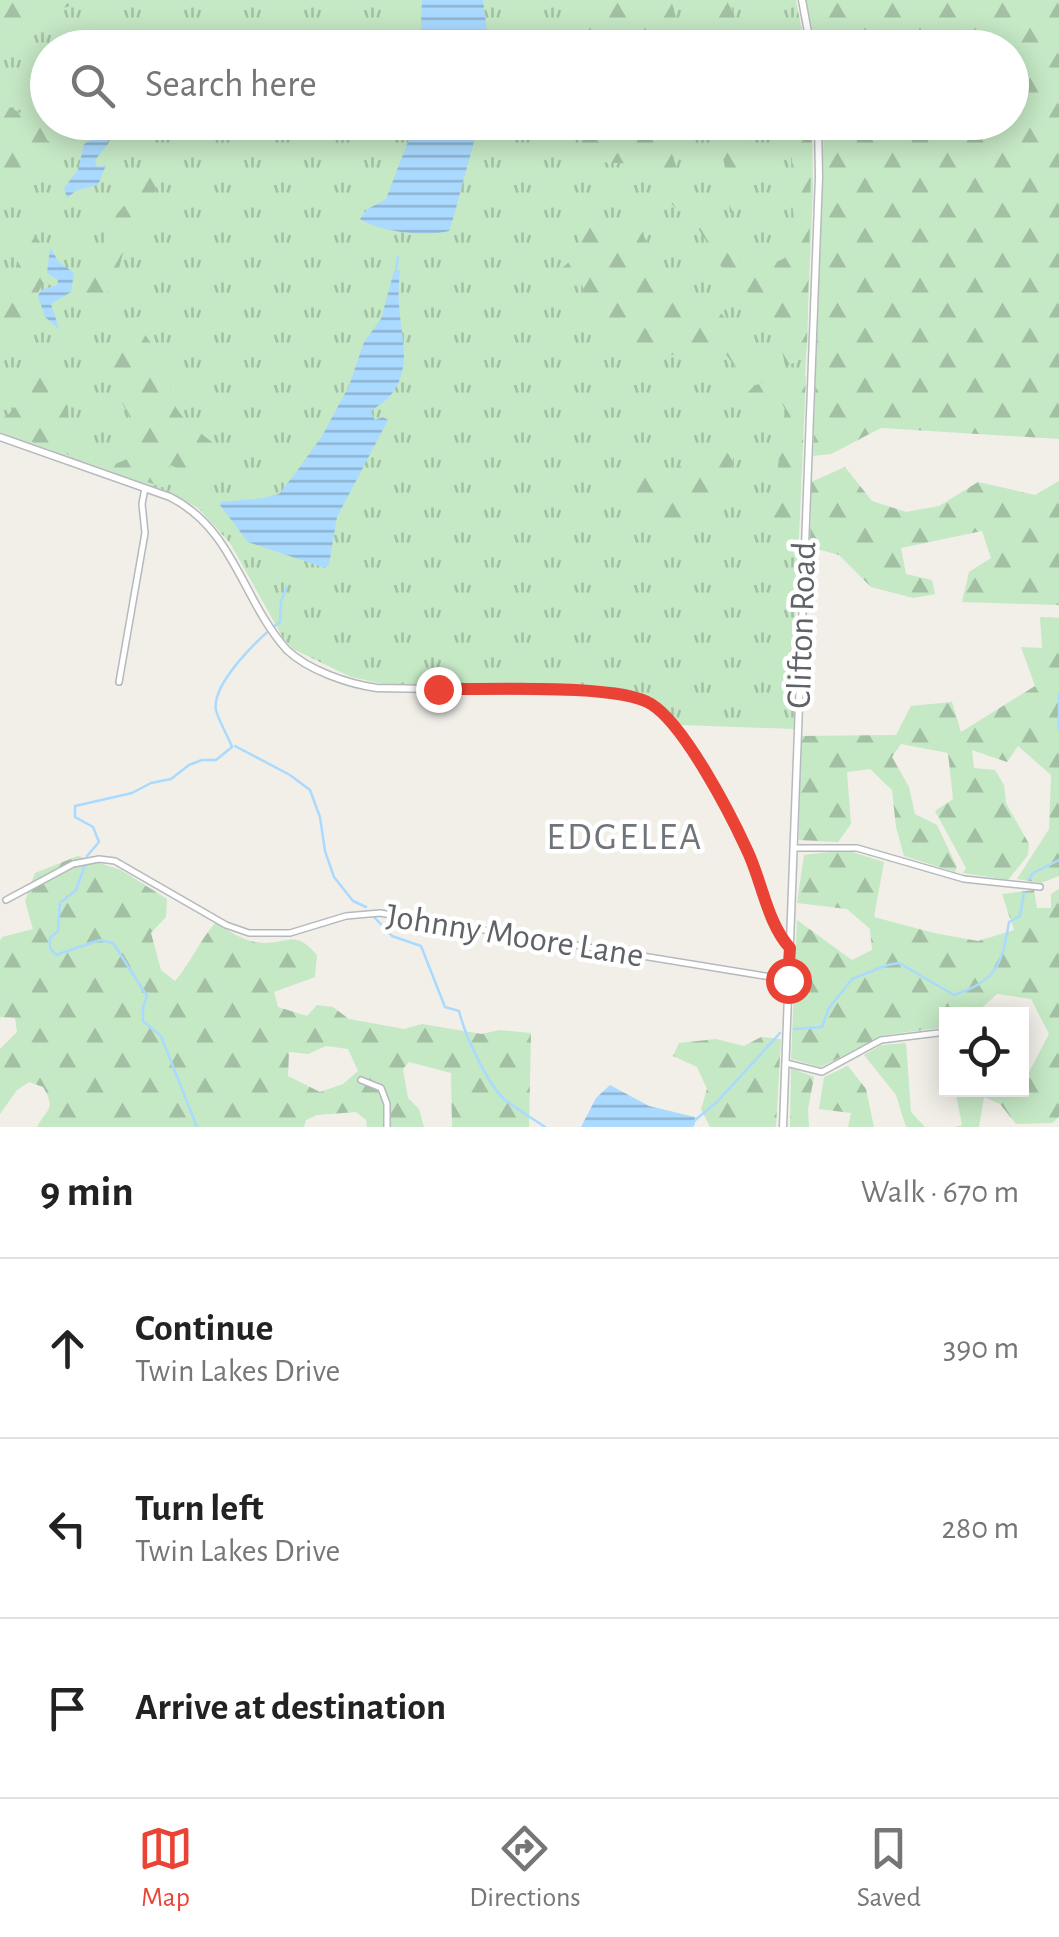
<!DOCTYPE html>
<meta charset="utf-8">
<style>
:root{--surface:#fff;--page:#f2f2f2;--text:#222;--muted:#767676;--line:#e0e0e0;--accent:#ea4335}
body{margin:0;font-family:"Alegreya Sans",sans-serif;background:var(--page);color:var(--text)}
.controls{position:absolute;right:30px;bottom:30px;display:grid;overflow:hidden;border-radius:0px;box-shadow:0 5px 25px #0003}
.controls button{width:90px;height:90px;display:grid;place-items:center;padding:0;border:0;border-bottom:2px solid var(--line);background:var(--surface);color:var(--text);font:50px sans-serif}
.stop{position:absolute;width:30px;height:30px;margin:-22px;border:8px solid #ea4335;border-radius:50%;background:#fff}
.stop.end{background:#ea4335;border-color:#fff;box-shadow:0 2px 10px #0008}
.list{margin:0;padding:0;list-style:none}
h2{display:flex;justify-content:space-between;align-items:center;height:130px;margin:0;padding:0 40px;font-size:42px}
h2 small{font-size:32px;font-weight:400;color:var(--muted)}
.list li{display:grid;grid-template-columns:65px 1fr auto;gap:30px;align-items:center;box-sizing:border-box;height:180px;padding:0 40px;border-top:2px solid var(--line)}
.list b{display:block;font-size:38px;white-space:nowrap}
.list p{margin:0;font-size:32px;white-space:nowrap;color:var(--muted)}
.list em{font-size:32px;font-style:normal;color:var(--muted)}
.icon{flex:none;width:55px;height:55px;fill:none;stroke:currentColor;stroke-width:2;stroke-linecap:round;stroke-linejoin:round}
.map{position:relative;flex:none;width:1059px;height:1127px;overflow:hidden}
.search{position:absolute;background:var(--surface);box-shadow:0 5px 25px #0003;left:30px;right:30px;top:30px;height:110px;display:flex;align-items:center;gap:25px;box-sizing:border-box;padding:0 35px;border-radius:55px;color:var(--muted);font-size:38px}
.sheet{height:670px;background:var(--surface)}
nav{display:flex;justify-content:space-around;align-items:center;box-sizing:border-box;height:140px;border-top:2px solid var(--line);background:var(--surface);font-size:28px;color:var(--muted)}
nav a{display:grid;justify-items:center;gap:5px}
nav .on{color:var(--accent)}
.map>svg:first-child{display:block}
</style>
<div class="map">
<svg width="1059" height="1127" viewBox="0 0 1059 1127">
<defs>
<pattern id="grass-tufts" width="24" height="20" patternUnits="userSpaceOnUse" patternTransform="scale(2.5)"><rect width="24" height="20" fill="#c5e8c5"/><path d="M3 7l-1-3M5 7V3M7 7l1-3M15 17l-1-3M17 17v-4M19 17l1-3" fill="none" stroke="#a3c0a4"/></pattern>
<pattern id="forest-firs" width="22" height="20" patternUnits="userSpaceOnUse" patternTransform="scale(2.5)"><rect width="22" height="20" fill="#c5e8c5"/><path d="M5 1l3.5 6h-7zM16 11l3.5 6h-7z" fill="#a3c0a4"/></pattern>
<pattern id="water-rules" width="6" height="5" patternUnits="userSpaceOnUse" patternTransform="scale(2.5)"><rect width="6" height="5" fill="#aadaff"/><path d="M0 2.5h6" fill="none" stroke="#8eb4d2"/></pattern>
</defs>
<rect width="100%" height="100%" fill="#f1efe8"/>
<polygon fill="url(#grass-tufts)" points="0,0 796,0 805,47 48,48 48,122 812,123 813,188 795,619 794,729 681,725 653,700 615,688 388,685 351,677 293,649 283,638 230,543 198,508 169,492 0,432"/>
<g fill="url(#forest-firs)" fill-rule="evenodd">
<polygon points="16,0 87,0 29,20 0,57 0,6"/>
<polygon points="589,0 671,0 680,32 667,47 640,29 617,26 608,35 604,47 594,46 586,36"/>
<path d="M714 0H728C736 14 738 31 736 47H685L690 43 707 40 715 27Z"/>
<polygon points="806,0 1059,0 1059,439 881,428 831,454 813,456 824,123 1012,122 1012,48 816,47"/>
<polygon points="0,97 5,104 25,116 47,110 48,122 76,123 40,147 13,183 2,177"/>
<path d="M582 123H627L657 141 671 151 688 201 696 211 730 228C736 267 746 277 785 258L794 218 791 197 796 173 792 162V123H812L807 350 796 362 786 366C781 352 780 333 773 321 761 299 740 288 724 270 715 260 706 238 695 224 688 216 677 211 672 204 662 191 659 175 643 168 620 157 597 172 579 148Z"/>
<path d="M706 123H748L743 206 730 213C727 183 727 147 706 123Z"/>
<polygon points="159,159 164,164 152,202 128,234 114,287 88,312 81,309 90,280 98,269 108,231 117,214 136,192 144,174"/>
<path d="M586 215 626 222 640 229 660 266 683 296H701L721 313 762 367 750 374 737 370 723 350 640 358 595 330 582 285 562 287 557 272C592 246 570 240 586 215Z"/>
<polygon points="35,236 50,254 46,278 18,329 10,335 0,381 0,308 11,293 17,262 26,242"/>
<path d="M148 313 149 319 143 330C149 346 165 352 170 369 172 379 169 391 173 401 180 420 203 434 218 447 213 461 208 471 195 479L171 465 164 477 168 489 0 431V415L5 417C26 401 31 374 47 354L52 356 53 375 68 407 69 428 73 437 97 460 115 464 130 458C149 411 98 397 114 356L110 351 113 344 131 333V320Z"/>
<path d="M785 374 806 376 799 538 777 537 762 531 760 523 777 474 785 410C779 389 762 394 746 402L742 398 754 386Z"/>
<path d="M716 441 729 442 736 448 716 524 661 526 630 496V472C669 475 687 467 716 441Z"/>
<polygon points="845,467 872,501 906,512 939,506 978,482 1035,495 1059,481 1059,605 962,602 969,572 991,558 982,531 901,548 906,574 932,580 935,594 913,598 871,587 839,555 810,547 811,482"/>
<polygon points="1040,617 1059,618 1059,876 1041,883 1017,879 1049,829 1051,775 1018,746 1007,762 972,750 974,768 995,770 1004,785 1006,803 1029,844 1028,855 1008,880 963,873 966,868 935,811 953,799 948,753 901,744 892,757 909,787 915,814 937,825 957,867 955,872 904,856 896,827 892,790 870,769 847,772 851,824 838,842 799,840 800,736 896,735 911,706 952,702 961,732 1035,686 1021,647 1042,648"/>
<polygon points="846,850 884,862 874,917 934,933 978,941 1014,930 1002,894 1034,890 1037,908 1051,908 1051,894 1059,889 1059,1117 1052,1123 1016,1124 1000,1104 984,1097 979,1127 955,1127 962,1125 955,1090 1022,1090 1022,1073 1028,1074 1049,1034 1031,999 997,994 975,1014 946,1014 946,1027 885,1035 821,1067 791,1059 797,920 852,960 872,950 870,929 847,909 797,903 804,855"/>
<path d="M78 856 121 870 167 899 166 917 151 933 161 970 175 981C191 963 199 941 216 922 231 933 248 944 267 943 294 941 296 932 317 955L315 977 274 992 278 1007 307 1016 317 1005 333 1007 349 1019 404 1029 422 1024 482 1034 499 1030 531 1033 529 1127H452L451 1073 409 1062 403 1069 408 1098 419 1109 424 1127H367L366 1120 356 1112 317 1115 306 1120 304 1127H37C46 1109 57 1110 43 1087L29 1082 17 1090 0 1114V1049L17 1032 15 1018 0 1017V941L2 937 33 929 25 901 35 873ZM326 1046 348 1049 358 1071 343 1084 320 1092 288 1076 289 1052 308 1054Z"/>
<polygon points="761,1037 781,1039 776,1127 710,1127 701,1109 707,1089 697,1067 673,1056 679,1043 716,1039 744,1046"/>
<polygon points="906,1043 911,1112 925,1127 906,1127 896,1095 864,1055 881,1045"/>
<polygon points="848,1066 866,1089 874,1127 848,1127 851,1113 819,1109 824,1077"/>
<polygon points="791,1068 814,1077 808,1109 809,1127 790,1127"/>
</g>
<g fill="url(#water-rules)">
<polygon points="422,0 483,0 489,47 420,47"/>
<polygon points="91,123 107,137 108,144 95,160 97,167 106,165 98,185 77,190 67,198 64,188 78,170 84,144 91,140"/>
<path d="M415 123H479L453 219 449 231C426 237 380 232 360 219L366 210 386 199Z"/>
<polygon points="50,248 59,262 74,273 71,292 51,304 59,329 45,317 38,296 41,290 57,285 58,280 47,273"/>
<path d="M400 270C399 281 398 292 399 303 400 335 414 369 389 397 384 403 376 406 371 412L375 420 383 417 388 420 337 517 329 564 325 568 248 542 220 505 221 502 264 498 279 494 297 471 322 436 349 386 364 342 381 319 394 271Z"/>
<polygon points="610,1085 649,1106 695,1117 695,1124 693,1127 581,1127 596,1098"/>
</g>
<g fill="none" stroke-linecap="round" stroke-linejoin="round">
<g stroke="#aadaff" stroke-width="2.5">
<polyline points="396,270 398,257"/>
<polyline points="1059,694 1059,729"/>
<polyline points="235,746 290,775 310,790 320,817 325,851 334,877 353,901 366,907"/>
<path d="M87 856 99 842 93 827 75 817V806L132 793 151 783 171 779 189 765 202 760H216L232 747C228 736 219 722 216 710 211 684 261 635 280 622L281 601 287 587"/>
<polyline points="85,865 76,890 60,903 58,931 50,938 50,948 56,955 100,940 113,943 147,996 143,1007 143,1021 161,1036 197,1127"/>
<polyline points="1029,879 1033,873 1059,860"/>
<path d="M374 917 392 936 421 946 445 1007 459 1011C465 1035 486 1082 504 1099 516 1109 532 1118 545 1127"/>
<path d="M794 1029 822 1027 829 1008 852 979 887 965 899 963 954 995C998 981 1002 963 1009 922L1020 916 1024 893"/>
<polyline points="694,1121 717,1102 780,1033"/>
</g>
<g stroke="#b5b8bc" stroke-width="8">
<g id="minor">
<polyline points="119,682 145,533 142,504 145,488"/>
<polyline points="794,848 857,848 964,879 1040,887"/>
<polyline points="6,900 73,864 99,859 115,861 226,925 249,933 290,933 346,916 380,913 789,980"/>
<polyline points="786,1063 822,1072 881,1040 946,1032"/>
<polyline points="361,1080 381,1088 387,1104 387,1127"/>
</g>
</g>
<g stroke="#b5b8bc" stroke-width="9">
<path id="tertiary" d="M0 437 170 497C234 529 242 600 287 650 308 670 348 684 377 688L616 692C632 694 647 699 659 709 690 735 739 830 756 870 766 895 771 928 790 948"/>
</g>
<g stroke="#b6babf" stroke-width="9">
<g id="secondary">
<polyline points="802,0 811,48"/>
<polyline points="783,1127 819,177 818,122"/>
</g>
</g>
<use href="#minor" stroke="#fff" stroke-width="5"/>
<use href="#tertiary" stroke="#fff" stroke-width="6"/>
<use href="#secondary" stroke="#fff" stroke-width="6"/>
</g>
<g fill="none" stroke-linecap="round" stroke-linejoin="round">
<path stroke="#ea4335" stroke-width="12" d="M438 689C483 690 618 683 651 704 684 724 730 813 747 850 762 881 767 923 790 948L788 980"/>
</g>
<g text-anchor="middle" dominant-baseline="central" stroke-width="9" stroke-linejoin="round" paint-order="stroke">
<g font-size="35" fill="#5f6368" stroke="#fff">
<text transform="translate(802 625) rotate(-88)">Clifton Road</text>
<text transform="translate(515 936) rotate(9)">Johnny Moore Lane</text>
</g>
<g font-size="38" letter-spacing="2.5" fill="#70757a" stroke="#fff">
<text x="625" y="838">EDGELEA</text>
</g>
</g>
</svg>
<div class="controls">
<button><svg class="icon" aria-label="locate" viewBox="0 0 24 24"><circle cx="12" cy="12" r="6"/><path d="M12 2v4M12 18v4M2 12h4M18 12h4"/></svg></button>
</div>
<div class="stop" style="left:788px;top:980px"></div>
<div class="stop end" style="left:438px;top:689px"></div>
<div class="search"><svg class="icon" aria-label="search" viewBox="0 0 24 24"><circle cx="10" cy="10" r="6"/><path d="M15 15l6 6"/></svg>Search here</div>
</div>
<section class="sheet">
<h2>9 min<small>Walk · 670 m</small></h2>
<ul class="list">
<li><svg class="icon" aria-label="ahead" viewBox="0 0 24 24"><path d="M12 20V5M6 11l6-6 6 6"/></svg><div><b>Continue</b><p>Twin Lakes Drive</p></div><em>390 m</em></li>
<li><svg class="icon" aria-label="left" viewBox="0 0 24 24"><path d="M17 20v-9H6M10 6l-5 5 5 5"/></svg><div><b>Turn left</b><p>Twin Lakes Drive</p></div><em>280 m</em></li>
<li><svg class="icon" aria-label="arrive" viewBox="0 0 24 24"><path d="M6 21V4h12l-3 4 3 4H6"/></svg><div><b>Arrive at destination</b></div></li>
</ul>
</section>
<nav>
<a class="on"><svg class="icon" aria-label="map" viewBox="0 0 24 24"><path d="M3 6l6-2 6 2 6-2v14l-6 2-6-2-6 2zM9 4v14M15 6v14"/></svg>Map</a>
<a><svg class="icon" aria-label="directions" viewBox="0 0 24 24"><path d="M12 3l9 9-9 9-9-9zM9 14v-3h6M13 9l2 2-2 2"/></svg>Directions</a>
<a><svg class="icon" aria-label="saved" viewBox="0 0 24 24"><path d="M7 4h10v16l-5-4-5 4z"/></svg>Saved</a>
</nav>
